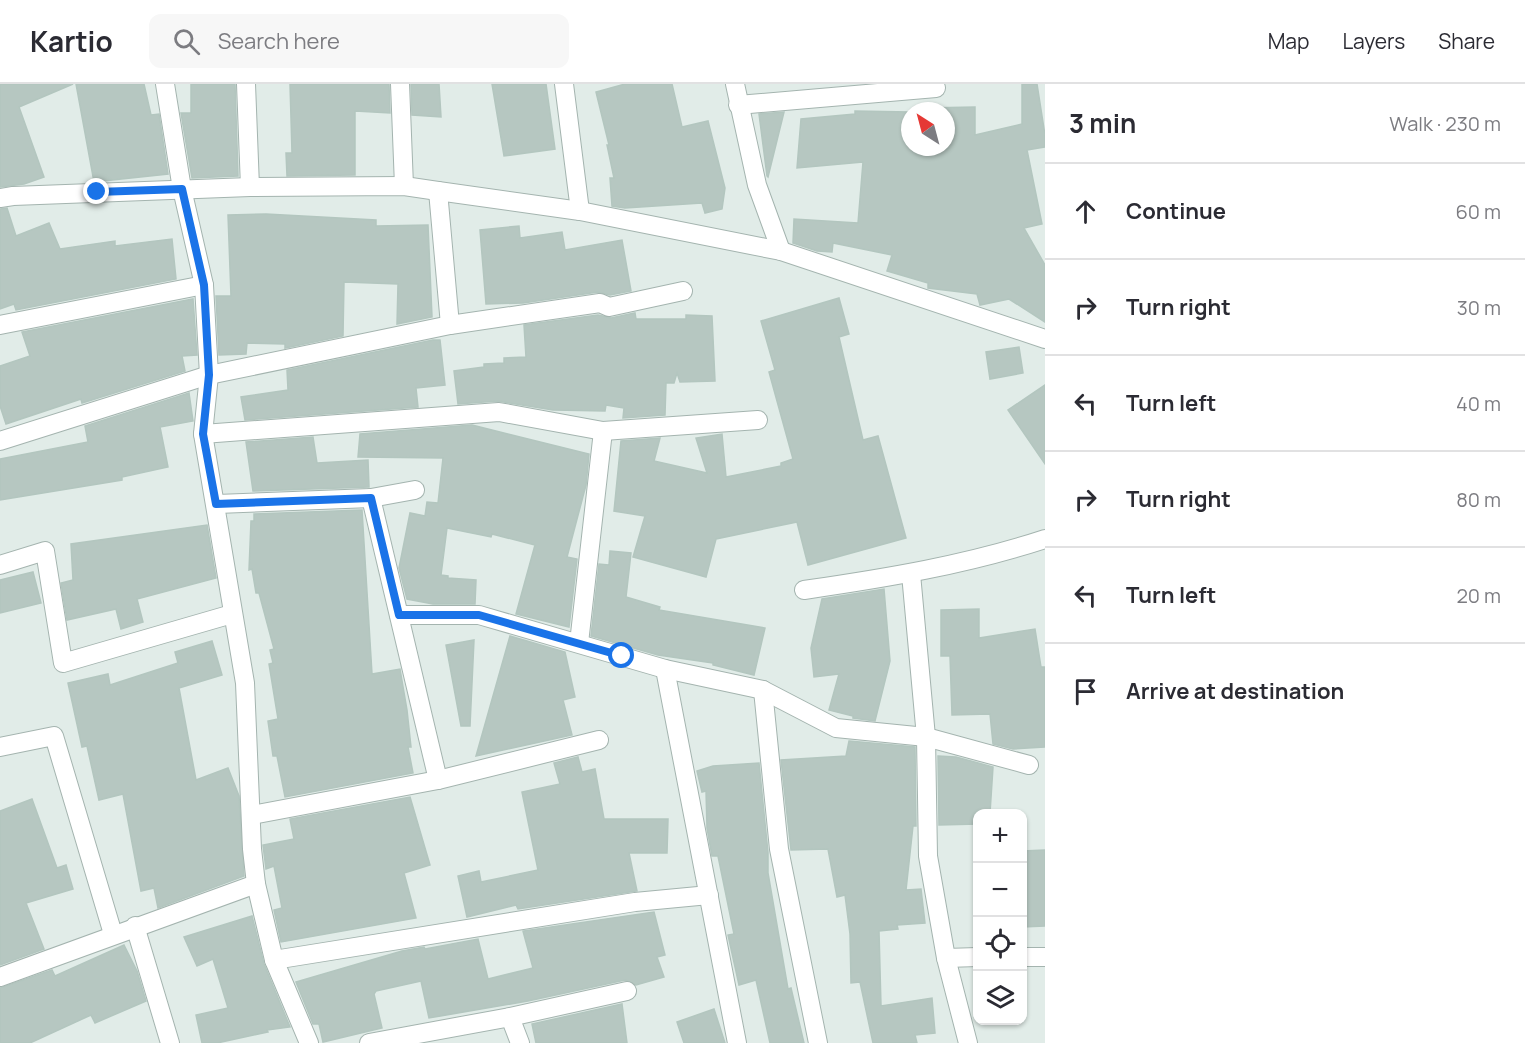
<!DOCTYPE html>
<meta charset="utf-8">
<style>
:root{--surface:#fff;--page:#f7f7f7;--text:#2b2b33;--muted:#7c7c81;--line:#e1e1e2}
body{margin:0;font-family:Manrope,sans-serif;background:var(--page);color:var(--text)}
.controls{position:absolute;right:18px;bottom:18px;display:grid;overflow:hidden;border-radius:12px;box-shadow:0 2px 4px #0004}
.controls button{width:54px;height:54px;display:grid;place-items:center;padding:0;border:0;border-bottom:2px solid var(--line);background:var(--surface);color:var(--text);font:30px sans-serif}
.compass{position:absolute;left:901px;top:18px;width:54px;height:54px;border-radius:50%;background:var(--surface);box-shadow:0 2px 4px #0004;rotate:324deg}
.stop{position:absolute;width:18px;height:18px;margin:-14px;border:4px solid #1a73e8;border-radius:50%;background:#fff}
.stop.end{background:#1a73e8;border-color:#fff;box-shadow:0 2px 6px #0008}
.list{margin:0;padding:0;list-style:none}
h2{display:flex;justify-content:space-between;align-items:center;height:78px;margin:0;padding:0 24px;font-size:26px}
h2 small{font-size:20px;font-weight:400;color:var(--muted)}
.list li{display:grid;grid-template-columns:39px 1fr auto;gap:18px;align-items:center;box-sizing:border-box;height:96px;padding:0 24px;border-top:2px solid var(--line)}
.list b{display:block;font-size:22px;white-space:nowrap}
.list em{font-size:20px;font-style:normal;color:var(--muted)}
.icon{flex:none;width:33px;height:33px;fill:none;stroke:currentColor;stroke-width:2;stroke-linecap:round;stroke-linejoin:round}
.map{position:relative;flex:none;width:1045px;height:959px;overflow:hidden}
header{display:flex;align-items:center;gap:36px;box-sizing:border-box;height:84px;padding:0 30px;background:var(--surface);border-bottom:2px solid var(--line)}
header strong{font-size:28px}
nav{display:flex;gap:33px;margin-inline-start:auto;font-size:21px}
.search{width:420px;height:54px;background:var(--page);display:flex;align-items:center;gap:15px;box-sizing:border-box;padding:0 21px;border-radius:12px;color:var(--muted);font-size:22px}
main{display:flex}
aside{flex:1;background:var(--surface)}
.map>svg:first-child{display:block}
</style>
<header>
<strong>Kartio</strong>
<div class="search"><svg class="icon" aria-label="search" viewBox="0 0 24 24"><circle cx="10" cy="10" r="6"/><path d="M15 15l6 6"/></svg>Search here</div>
<nav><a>Map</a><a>Layers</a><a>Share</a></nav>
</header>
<main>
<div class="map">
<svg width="1045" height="959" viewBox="0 0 1045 959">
<rect width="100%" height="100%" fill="#e1ece8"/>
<g fill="#b6c7c1" stroke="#b3c6bf" stroke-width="1.5">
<polygon points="0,0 73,0 19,23 44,93 24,100 0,103"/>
<polygon points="76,0 144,0 151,31 159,30 168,90 94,98"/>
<polygon points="191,0 235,0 238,92 192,94 181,29 191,29"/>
<polygon points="290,0 389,0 390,29 355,27 355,91 287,92 286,69 292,69"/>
<polygon points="411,0 439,0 441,33 412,31"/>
<polygon points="492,0 546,0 555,65 504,72"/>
<polygon points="625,0 672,0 682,43 708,37 725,104 722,125 705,129 702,119 625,124 612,122 610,94 614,94 607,61 609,61 596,8"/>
<polygon points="1022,0 1037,0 1045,51 1045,63 1027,66 1042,140 1024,144 1045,181 1045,238 1009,215 980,221 977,210 928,204 928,199 887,187 892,171 833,159 832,168 817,167 793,159 794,135 858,139 863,78 797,84 801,35 855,30 855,27 910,28 910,63 946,63 946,27 924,27 924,24 975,23 975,51 1022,40"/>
<polygon points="784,28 768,93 767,92 759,30"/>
<polygon points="7,124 16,152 49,139 60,165 115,157 115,162 172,155 176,195 16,226 14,220 0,225 0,125"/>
<polygon points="266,130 376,136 376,142 428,141 432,233 397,240 398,200 344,198 343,252 285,264 285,260 247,259 246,270 219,271 216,212 231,212 228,131"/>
<polygon points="519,142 520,154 562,148 565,166 622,156 631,207 610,211 598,208 523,219 486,220 480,146"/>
<polygon points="839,214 849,250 839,253 863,356 878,352 906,454 808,481 797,438 716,455 706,493 633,473 645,432 614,427 621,357 660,354 654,377 707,389 696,354 722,350 726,393 781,382 781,379 793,375 769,288 775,286 761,237"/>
<polygon points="193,215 197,271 182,272 185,287 82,319 81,315 6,340 0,322 0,282 30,272 22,248"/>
<polygon points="635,229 636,235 686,235 686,231 712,232 715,297 680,298 677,289 674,299 666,299 665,331 623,334 624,324 606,321 605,327 553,326 498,317 458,320 454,287 484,283 484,280 504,279 504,274 526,273 524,241 598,231 611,234"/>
<polygon points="433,256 440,256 445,301 416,304 418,323 245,336 241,313 288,306 287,286"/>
<polygon points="1019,263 1023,289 990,295 986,268"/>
<polygon points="1045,301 1045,380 1008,326"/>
<polygon points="189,309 193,337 160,343 168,383 122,393 122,396 0,416 0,375 88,358 85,342"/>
<polygon points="472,341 589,370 586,401 567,473 577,475 569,543 516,530 535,461 492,450 491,453 447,444 441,491 448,492 448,494 476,496 475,520 433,520 407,515 399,484 410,429 425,432 427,418 438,419 443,374 358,373 360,350"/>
<polygon points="313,353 317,379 368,376 369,403 253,407 246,358"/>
<polygon points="362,426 372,590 400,585 407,626 411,663 408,663 413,689 285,713 277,672 273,672 268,637 278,635 269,580 273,579 270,566 274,565 259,509 256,509 252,485 249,486 251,437 254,437 254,430"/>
<polygon points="207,441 216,494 137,515 143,538 121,545 116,525 67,536 61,499 73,496 71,460"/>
<polygon points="610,467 631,469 626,513 660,523 659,526 765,544 754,591 713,581 713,579 658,571 591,552 599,480 609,481"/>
<polygon points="33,488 41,519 0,529 0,496"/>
<polygon points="884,505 890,577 875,637 853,634 853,632 829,626 839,590 814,593 811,564 822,515"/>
<polygon points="979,525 979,554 1035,545 1041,583 1045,583 1045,663 1013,665 993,660 990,630 952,631 950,572 941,572 941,526"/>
<polygon points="510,552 565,568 575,613 563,616 572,651 476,672"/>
<polygon points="474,556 470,642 461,642 446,561"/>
<polygon points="212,557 222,591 179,604 196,696 228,684 239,712 244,792 158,824 154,804 141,807 123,710 99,716 87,662 82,663 68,599 108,590 110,601 178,579 175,568"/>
<polygon points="849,657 915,663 916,742 913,742 906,806 921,805 925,839 897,841 898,845 879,847 881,922 932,914 935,949 915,951 917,959 873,959 860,898 851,899 850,850 845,811 837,813 828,765 791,766 781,676 846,672"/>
<polygon points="938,672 956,673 993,683 990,729 978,729 978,740 939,741"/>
<polygon points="578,673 582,688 595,685 604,735 668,735 667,769 629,769 637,807 518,825 516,821 467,833 458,792 479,787 481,798 538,786 522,708 560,700 554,679"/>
<polygon points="759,679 768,769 768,789 788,905 791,904 804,959 770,959 756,896 739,901 728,851 734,850 718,772 712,772 707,744 706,707 702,708 697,687 713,682"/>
<polygon points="410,713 430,781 404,789 416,834 281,858 274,826 282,824 274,782 266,785 263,761 294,755 290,735"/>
<polygon points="32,715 57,784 66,781 73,805 26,819 44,865 0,881 0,727"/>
<polygon points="1045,766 1045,842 1023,843 1023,767"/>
<polygon points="654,828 665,871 657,873 664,893 636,901 625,896 528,917 429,934 421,897 376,907 374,910 382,944 323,958 319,940 313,940 296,898 402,867 424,863 425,865 478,855 488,895 533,884 523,847"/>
<polygon points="252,832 264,880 290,943 267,946 268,948 217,959 202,959 196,931 228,924 213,875 197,882 184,853"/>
<polygon points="124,861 137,887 146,917 95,939 91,931 30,959 0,959 0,904 52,886 55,892"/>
<polygon points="622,920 627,959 536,959 532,940"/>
<polygon points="714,925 725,959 684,959 677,938"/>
</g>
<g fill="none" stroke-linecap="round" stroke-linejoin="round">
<g stroke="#a4b4af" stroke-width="20">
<g id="minor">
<polyline points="165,0 182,105 204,201 209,291 203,350 245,599 252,765 256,800 274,876 309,959"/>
<polyline points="246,0 250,103"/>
<polyline points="400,0 404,102"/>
<polyline points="564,0 580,127"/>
<polyline points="735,0 757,101 781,167"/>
<polyline points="738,21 936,4"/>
<polyline points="438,107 450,241"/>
<polyline points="0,114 13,112 250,103 404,102 438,107 580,127 781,167 1045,255"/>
<polyline points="0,241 204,201"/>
<polyline points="203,350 499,328 603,347 758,336"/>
<polyline points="0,357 209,291 450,241 600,219 609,223 683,207"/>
<polyline points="371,414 438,696"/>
<polyline points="217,420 371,414 415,406"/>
<polyline points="0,481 45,467 63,579 232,530"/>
<polyline points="911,490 926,653 928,772 946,874 968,959"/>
<path d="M804 506C886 494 966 481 1045 455"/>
<polyline points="399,531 479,531 665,585 763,606 836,644 926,653 1029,681"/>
<polyline points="579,559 603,347"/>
<polyline points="665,585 737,959"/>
<polyline points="763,606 779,765 818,959"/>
<polyline points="0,663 54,652 113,850"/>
<polyline points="252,731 438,696 599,656"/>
<polyline points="135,842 170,959"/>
<polyline points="1022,873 1045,873"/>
<polyline points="946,874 978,873"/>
<polyline points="274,876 635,818 709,811"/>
<polyline points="0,893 256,800"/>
<polyline points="510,933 520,959"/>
<polyline points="369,959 510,933 627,907"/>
</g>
</g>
<use href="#minor" stroke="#fff" stroke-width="18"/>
</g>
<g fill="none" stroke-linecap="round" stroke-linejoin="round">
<polyline stroke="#1a73e8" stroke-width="8" points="97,108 182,105 204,201 209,291 203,350 216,420 371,414 399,531 479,531 622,572"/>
</g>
</svg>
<div class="controls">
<button>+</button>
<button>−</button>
<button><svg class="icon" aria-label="locate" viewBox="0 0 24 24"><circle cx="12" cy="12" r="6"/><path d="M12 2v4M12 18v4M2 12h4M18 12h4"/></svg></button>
<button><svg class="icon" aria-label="layers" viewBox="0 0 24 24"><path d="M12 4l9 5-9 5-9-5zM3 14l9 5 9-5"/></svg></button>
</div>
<svg class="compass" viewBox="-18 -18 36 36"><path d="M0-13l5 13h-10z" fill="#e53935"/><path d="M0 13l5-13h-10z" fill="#7c7c81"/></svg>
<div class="stop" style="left:622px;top:572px"></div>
<div class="stop end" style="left:97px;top:108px"></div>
</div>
<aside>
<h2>3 min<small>Walk · 230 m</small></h2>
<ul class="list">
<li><svg class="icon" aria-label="ahead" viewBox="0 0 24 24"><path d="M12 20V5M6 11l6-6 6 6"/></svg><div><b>Continue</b></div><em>60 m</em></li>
<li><svg class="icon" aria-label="right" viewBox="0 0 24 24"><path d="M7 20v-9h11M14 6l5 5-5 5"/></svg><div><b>Turn right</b></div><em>30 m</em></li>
<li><svg class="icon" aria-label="left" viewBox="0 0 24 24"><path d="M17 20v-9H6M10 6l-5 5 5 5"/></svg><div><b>Turn left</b></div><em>40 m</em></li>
<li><svg class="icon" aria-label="right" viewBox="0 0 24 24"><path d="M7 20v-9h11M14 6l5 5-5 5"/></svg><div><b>Turn right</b></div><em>80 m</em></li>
<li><svg class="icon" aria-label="left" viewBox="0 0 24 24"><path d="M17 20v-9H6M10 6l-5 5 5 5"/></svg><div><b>Turn left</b></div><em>20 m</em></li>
<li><svg class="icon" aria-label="arrive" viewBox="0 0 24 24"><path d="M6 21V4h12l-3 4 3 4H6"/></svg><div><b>Arrive at destination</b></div></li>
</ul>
</aside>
</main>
